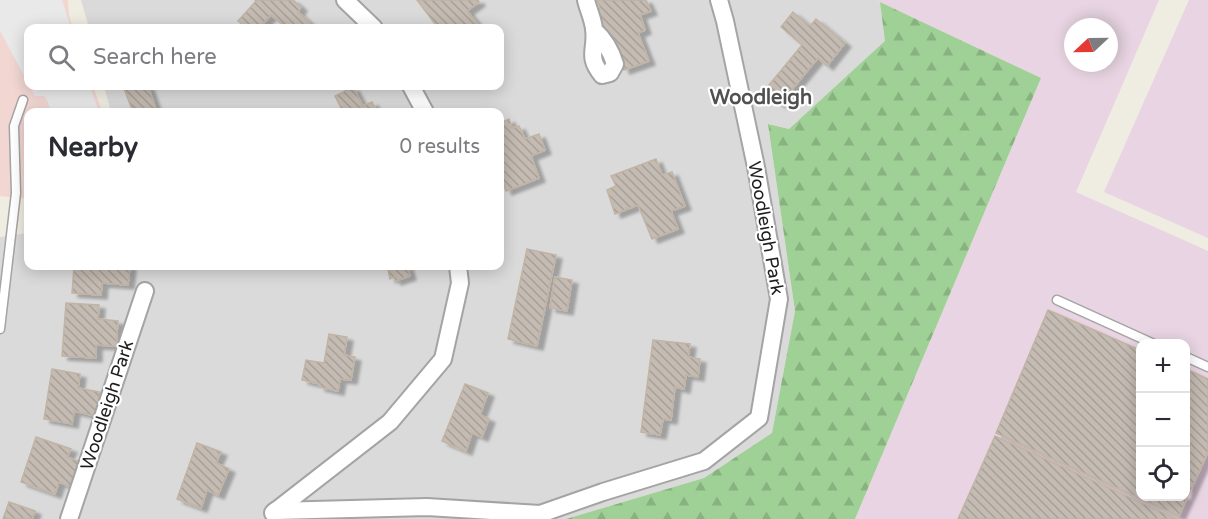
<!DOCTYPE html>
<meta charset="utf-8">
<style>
:root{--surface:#fff;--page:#f2f2f3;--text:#2b2b33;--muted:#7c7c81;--line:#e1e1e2}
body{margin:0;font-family:"Varela Round",sans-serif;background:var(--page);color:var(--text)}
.controls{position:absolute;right:18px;bottom:18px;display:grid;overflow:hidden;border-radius:12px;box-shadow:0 3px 15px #0003}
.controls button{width:54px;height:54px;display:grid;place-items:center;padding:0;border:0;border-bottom:2px solid var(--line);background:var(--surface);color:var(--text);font:30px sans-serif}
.compass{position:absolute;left:1064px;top:18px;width:54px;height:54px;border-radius:50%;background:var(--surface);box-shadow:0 3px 15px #0003;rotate:248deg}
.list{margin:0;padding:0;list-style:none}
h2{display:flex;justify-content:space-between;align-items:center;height:78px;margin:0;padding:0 24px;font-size:26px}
h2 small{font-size:20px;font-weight:400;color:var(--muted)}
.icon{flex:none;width:33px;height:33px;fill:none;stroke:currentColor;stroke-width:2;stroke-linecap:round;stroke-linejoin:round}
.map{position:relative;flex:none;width:1208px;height:519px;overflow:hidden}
.search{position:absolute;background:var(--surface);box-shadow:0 3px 15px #0003;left:24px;top:24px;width:480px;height:66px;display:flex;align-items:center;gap:15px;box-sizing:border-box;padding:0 21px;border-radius:12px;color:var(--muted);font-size:22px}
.panel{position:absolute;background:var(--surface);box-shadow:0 3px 15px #0003;left:24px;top:108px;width:480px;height:162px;border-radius:12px}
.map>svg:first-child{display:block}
</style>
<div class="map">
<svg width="1208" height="519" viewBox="0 0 1208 519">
<defs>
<pattern id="forest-firs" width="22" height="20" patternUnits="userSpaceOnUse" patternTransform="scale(1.5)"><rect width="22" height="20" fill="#9fd095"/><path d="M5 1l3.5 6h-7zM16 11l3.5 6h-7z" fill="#88b280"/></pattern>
<pattern id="building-back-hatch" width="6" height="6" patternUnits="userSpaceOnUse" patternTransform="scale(1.5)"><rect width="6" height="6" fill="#c4bbb2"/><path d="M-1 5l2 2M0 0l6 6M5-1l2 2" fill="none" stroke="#a8a099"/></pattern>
<filter id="shadow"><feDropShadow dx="6" dy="4" stdDeviation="1.5" flood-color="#0004"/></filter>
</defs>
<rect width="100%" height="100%" fill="#efece2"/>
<polygon fill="#dbdada" points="81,0 876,0 880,2 886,41 789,129 768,124 795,311 772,433 704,478 566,519 0,519 0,237 28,233 28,266 500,266 500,112 111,112 104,86 500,86 500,28 89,28"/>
<polygon fill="#f1d6d1" points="0,0 68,0 69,16 73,28 28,28 28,86 93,86 102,112 28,112 28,199 27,199 0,196"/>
<g fill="#e8d4e2" fill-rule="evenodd">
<path d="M876 0H1159L1076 192 1208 251V519H855L1041 78ZM1073 27H1109V63H1073ZM1140 344H1186V496H1140Z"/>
<polygon points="1189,0 1208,0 1208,238 1104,192"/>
</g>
<polygon fill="url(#forest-firs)" points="880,2 1041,78 855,519 566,519 704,478 772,433 795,311 768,124 789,129 885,41"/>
<g fill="#e9e9e9">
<polygon points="0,0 62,0 71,28 28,28 28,83 0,31"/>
<polygon points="30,86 90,86 99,112 51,112 47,100 44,96 35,96"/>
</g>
<g fill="url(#building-back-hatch)" stroke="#c1b4a4" stroke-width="1.5" filter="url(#shadow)">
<polygon points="255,0 293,0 301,7 298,12 310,23 305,28 287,28 271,15 259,28 246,28 238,21 256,1"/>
<polygon points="417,0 478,0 479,2 467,11 480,27 438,28"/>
<polygon points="597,0 646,0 651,11 640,15 645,30 638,33 649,61 624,70 617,52 612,54 595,10 600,8"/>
<polygon points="793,12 810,26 816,19 845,43 827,66 818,58 780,104 764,91 802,45 781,27"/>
<polygon points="123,86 148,86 157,112 133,112"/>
<polygon points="353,87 363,106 372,102 377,112 343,112 335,96"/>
<polygon points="509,119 512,128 519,126 525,139 539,134 545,150 531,156 539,178 506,191 500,175 500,122 500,123"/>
<polygon points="656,159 662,175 672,172 685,206 671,211 678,229 652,239 638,205 615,214 607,190 616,186 611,176"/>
<polygon points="527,249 556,255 537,346 508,339"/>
<polygon points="74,266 130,266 128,285 102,283 101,295 72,293"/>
<polygon points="390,266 407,266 410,276 395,281 394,277 390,279 388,270 391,269"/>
<polygon points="555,277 572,280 567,311 550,308"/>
<polygon points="66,303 99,305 98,319 118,321 116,346 96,345 96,358 62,356"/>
<polygon points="1048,310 1140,350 1140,496 1186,496 1186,369 1208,379 1208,452 1179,516 996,433"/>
<polygon points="329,334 347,337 344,355 355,357 351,380 340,379 338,391 319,387 320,384 302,380 306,360 324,363"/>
<polygon points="653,340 690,344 688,357 700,359 698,377 686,375 684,389 675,387 671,420 663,419 660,435 641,432"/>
<polygon points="52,369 80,374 78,388 100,392 96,416 74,411 72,424 44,419"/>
<polygon points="465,384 488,393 480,415 489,419 482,437 472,433 466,451 442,441"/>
<polygon points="995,436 1177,519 958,519"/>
<polygon points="36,437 71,449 67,457 80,462 71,487 59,482 55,494 21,482"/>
<polygon points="197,443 221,452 216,463 229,469 218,495 207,490 201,508 177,499"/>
<polygon points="9,502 35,511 32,519 3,519"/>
</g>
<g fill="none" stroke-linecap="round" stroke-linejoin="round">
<g stroke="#a4a4a4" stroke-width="11">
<g id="lane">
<polyline points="1057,300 1154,344"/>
<polyline points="0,329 16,193 14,126 23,100"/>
<polyline points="1186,357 1208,367"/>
</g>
</g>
<g stroke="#a4a4a4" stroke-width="20">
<g id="street">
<polyline points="345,0 374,28"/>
<path d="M586 0C588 9 593 19 594 29 597 49 586 56 602 75L610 73 615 64C611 51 604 39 594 30"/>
<polyline points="411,86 425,112"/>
<polyline points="275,511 427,507 540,514 603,492 704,461 759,418 779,299 756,167 725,21 719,0"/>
<polyline points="273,513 390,422 443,359 460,283 458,266"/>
<polyline points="69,519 145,291"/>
</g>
</g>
<use href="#lane" stroke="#fff" stroke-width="8"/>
<use href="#street" stroke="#fff" stroke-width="16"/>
</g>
<g text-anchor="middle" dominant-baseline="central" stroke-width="4.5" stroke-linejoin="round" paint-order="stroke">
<g font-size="18" fill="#1d1d1d" stroke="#fff">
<text transform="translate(766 228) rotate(80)">Woodleigh Park</text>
<text transform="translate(107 405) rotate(-72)">Woodleigh Park</text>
</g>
<g font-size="20" font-weight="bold" fill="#505050" stroke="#fff">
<text x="761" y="98">Woodleigh</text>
</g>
</g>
</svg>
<div class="controls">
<button>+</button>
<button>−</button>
<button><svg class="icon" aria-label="locate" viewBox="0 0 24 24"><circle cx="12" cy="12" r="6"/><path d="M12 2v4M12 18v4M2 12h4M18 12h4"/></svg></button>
</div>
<svg class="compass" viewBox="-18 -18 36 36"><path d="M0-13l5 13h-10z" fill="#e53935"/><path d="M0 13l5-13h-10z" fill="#7c7c81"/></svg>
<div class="search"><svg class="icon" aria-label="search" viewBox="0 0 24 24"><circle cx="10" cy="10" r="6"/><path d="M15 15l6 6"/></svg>Search here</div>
<section class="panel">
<h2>Nearby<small>0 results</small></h2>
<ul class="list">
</ul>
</section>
</div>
